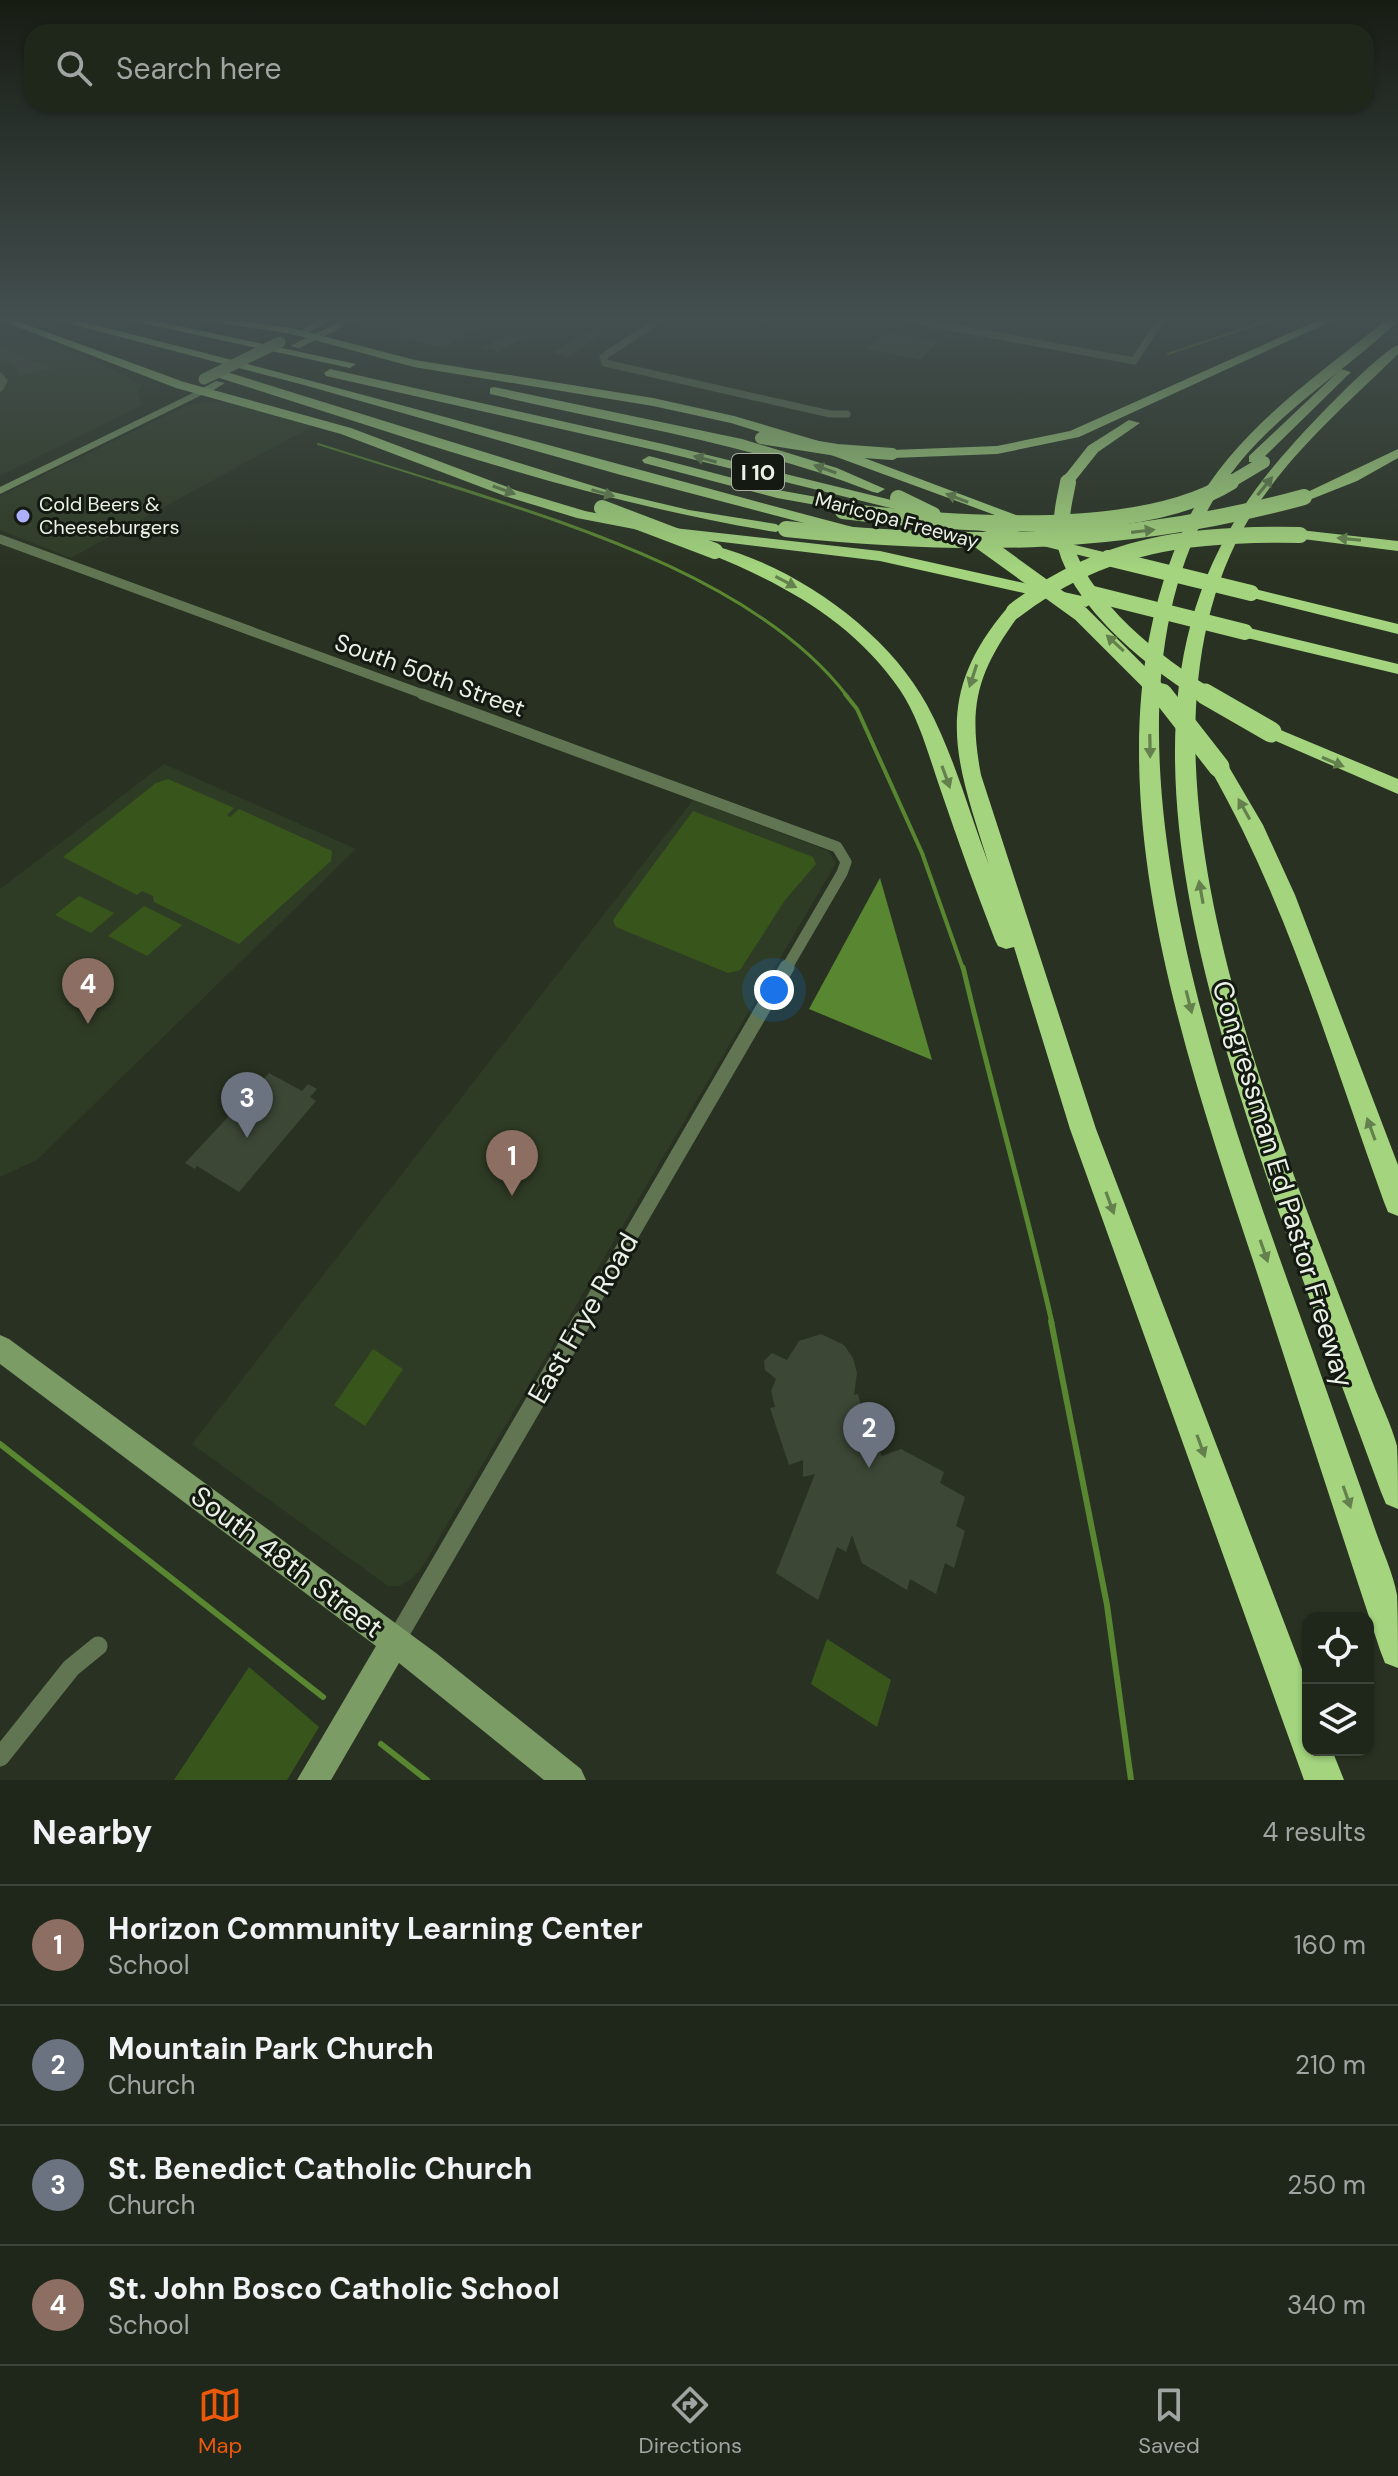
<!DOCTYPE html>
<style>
:root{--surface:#1f261a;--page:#2c3227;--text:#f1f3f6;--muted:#a1a5a2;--line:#3c4339;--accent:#ea580c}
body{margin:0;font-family:"DM Sans",sans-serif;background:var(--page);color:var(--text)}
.controls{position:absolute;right:24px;bottom:24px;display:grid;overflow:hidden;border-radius:16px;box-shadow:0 2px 6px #0004}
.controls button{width:72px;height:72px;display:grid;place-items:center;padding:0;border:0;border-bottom:2px solid var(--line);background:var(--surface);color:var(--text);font:40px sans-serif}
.you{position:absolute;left:774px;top:990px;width:28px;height:28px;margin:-20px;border:6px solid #fff;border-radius:50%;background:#1a73e8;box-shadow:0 0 0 12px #1a73e833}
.badge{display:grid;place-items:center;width:52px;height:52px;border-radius:50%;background:var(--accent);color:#fff;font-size:26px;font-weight:700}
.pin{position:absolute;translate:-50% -66px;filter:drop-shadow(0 2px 4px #0008)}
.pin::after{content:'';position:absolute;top:42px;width:28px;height:24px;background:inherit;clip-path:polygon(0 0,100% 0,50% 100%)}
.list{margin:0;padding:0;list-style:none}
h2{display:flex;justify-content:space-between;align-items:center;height:104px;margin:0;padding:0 32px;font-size:34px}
h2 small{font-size:26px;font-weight:400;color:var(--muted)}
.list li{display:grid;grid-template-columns:52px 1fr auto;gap:24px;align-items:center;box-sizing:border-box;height:120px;padding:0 32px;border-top:2px solid var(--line)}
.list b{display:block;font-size:30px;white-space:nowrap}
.list p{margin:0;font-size:26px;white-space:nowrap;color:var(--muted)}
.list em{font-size:26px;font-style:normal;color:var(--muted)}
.icon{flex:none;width:44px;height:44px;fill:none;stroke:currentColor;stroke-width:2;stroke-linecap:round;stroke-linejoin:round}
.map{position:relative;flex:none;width:1398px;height:1780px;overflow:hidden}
.search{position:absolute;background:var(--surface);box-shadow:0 2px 6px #0004;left:24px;right:24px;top:24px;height:88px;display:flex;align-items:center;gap:20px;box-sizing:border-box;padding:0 28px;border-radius:24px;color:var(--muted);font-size:30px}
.sheet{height:584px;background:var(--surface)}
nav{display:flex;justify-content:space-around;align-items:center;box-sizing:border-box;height:112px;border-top:2px solid var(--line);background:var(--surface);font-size:22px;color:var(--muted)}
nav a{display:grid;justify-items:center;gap:4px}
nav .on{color:var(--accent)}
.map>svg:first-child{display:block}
</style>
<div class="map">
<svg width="1398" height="1780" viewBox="0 0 1398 1780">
<rect width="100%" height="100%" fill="#293222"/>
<g fill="#2f3c25">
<polygon points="911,320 1161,320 1138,359"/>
<polygon points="0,326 77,353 142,385 137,393 142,405 0,476"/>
<polygon points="229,401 316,424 71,558 0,530 0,496 188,405"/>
<polygon points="164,764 356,849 37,1160 0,1177 0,889"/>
<polygon points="693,800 828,851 836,863 421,1569 410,1580 399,1586 388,1586 192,1444"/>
</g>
<g fill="#38561b">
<polygon points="168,779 234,808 227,815 230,817 239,809 332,851 331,861 239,944 154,902 153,896 142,891 137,895 63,857 156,783"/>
<polygon points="693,811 813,857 816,864 785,900 740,970 728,973 616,927 613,920"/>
<polygon points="79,896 114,913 91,933 55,915"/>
<polygon points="144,906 182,925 147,956 108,936"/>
<polygon points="373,1349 403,1369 365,1426 334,1405"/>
<polygon points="827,1639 891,1680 877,1727 811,1684"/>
<polygon points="249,1667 319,1727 287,1780 174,1780"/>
</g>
<polygon fill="#598630" points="880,878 932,1060 809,1009"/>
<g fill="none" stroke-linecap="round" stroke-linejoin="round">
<g stroke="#598630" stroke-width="2">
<polyline points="1168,354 1270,320"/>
<polyline points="318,444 445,484"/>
</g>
<path stroke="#598630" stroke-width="3" d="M439 482C573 525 759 581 847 696"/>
<polyline stroke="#598630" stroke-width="4" points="845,694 857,709 922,853 963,969"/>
<path stroke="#598630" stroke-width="5" d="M963 967C991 1086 1025 1203 1052 1323"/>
<g stroke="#598630" stroke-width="6">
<polyline points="1051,1321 1107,1605 1131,1780"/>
<polyline points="0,1444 323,1697"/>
<polyline points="381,1744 427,1780"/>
</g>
</g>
<g fill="#3d4736">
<polygon points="418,320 445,320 465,325 463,326 474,331 443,348 391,334"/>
<polygon points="591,329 606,332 568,357 553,353"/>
<polygon points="886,331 938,341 920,360 867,349"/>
<polygon points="510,332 526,336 498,352 482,348"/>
<polygon points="0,348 52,368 19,376 17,366 0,359"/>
<polygon points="269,1073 302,1091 308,1084 317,1089 310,1097 316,1101 239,1192 197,1166 195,1169 185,1163"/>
<polygon points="821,1334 844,1345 853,1358 857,1373 854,1395 858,1394 863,1417 882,1456 901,1449 944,1472 940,1483 965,1497 956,1526 965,1531 954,1568 945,1563 936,1594 910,1579 907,1590 862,1563 852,1535 846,1552 837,1547 818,1600 776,1573 815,1474 803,1477 803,1460 789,1465 770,1408 775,1407 771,1391 776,1379 765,1370 764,1361 772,1353 787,1360 799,1341"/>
</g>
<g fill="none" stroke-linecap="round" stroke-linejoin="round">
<g stroke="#617552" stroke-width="7">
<polyline points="659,320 603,357 605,363 830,414 847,414"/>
<polyline points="911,320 1134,361 1161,320"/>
<polyline points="0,376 4,381 0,388"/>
</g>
<polyline stroke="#617552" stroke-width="9" points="0,539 428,696"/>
<polyline stroke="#617552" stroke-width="11" points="422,694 837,847 846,862 842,873 786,969"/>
<polyline stroke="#617552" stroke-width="15" points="580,1323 787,967"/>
<g stroke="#617552" stroke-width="19">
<polyline points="396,1640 582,1321"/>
<polyline points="0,1757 71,1668 98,1646"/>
</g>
<g fill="#7c9c65" fill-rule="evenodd">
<polygon points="319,320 331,320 304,335 296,333"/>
<polygon points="341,320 353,320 336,330 330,330 330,326"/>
<polygon points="199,390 208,392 0,494 0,487"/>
<polygon points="0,1335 9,1339 436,1653 581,1769 586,1780 544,1780 399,1663 331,1780 297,1780 376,1646 0,1364"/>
</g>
<g fill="#91ba72" fill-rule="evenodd">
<polygon points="333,325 338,328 337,330 299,348 290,346"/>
<polygon points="216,381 225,383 207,394 199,394 199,390"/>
</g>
<g fill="#a4d57e" fill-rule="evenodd">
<polygon points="0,320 14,320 184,382 351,428 515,490 585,511 665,527 880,551 1086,597 1094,602 1086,607 880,561 665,535 577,518 505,496 341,434 176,388"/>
<path d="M56 320H76C340 386 601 461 864 530L867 533 864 536H854L621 475 304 385Z"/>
<polygon points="128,320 151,320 356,364 350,368"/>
<polygon points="202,320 235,320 292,328 415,360 653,398 734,416 822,442 1037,523 1035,526 1025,526 812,448 731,423 653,406 414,367 292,334"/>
<polygon points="1319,320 1334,320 1079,437 997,454 892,458 885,454 892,450 997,446 1070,431"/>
<path d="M1386 320 1398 321C1337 379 1263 420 1217 494 1068 735 1243 1148 1327 1392 1343 1438 1360 1485 1376 1532 1383 1552 1393 1573 1397 1595 1398 1617 1398 1645 1398 1668L1385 1663 1380 1650C1340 1529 1301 1409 1262 1288 1187 1059 1076 763 1184 528 1225 437 1311 381 1386 320Z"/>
<path d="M1398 345V354C1346 405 1288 454 1250 517 1126 721 1241 1036 1318 1240 1336 1287 1354 1334 1372 1381 1380 1402 1391 1424 1397 1446 1398 1465 1398 1489 1398 1509L1386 1504 1381 1492C1342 1385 1301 1279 1265 1172 1210 1008 1144 796 1191 623 1210 554 1245 496 1293 444 1312 423 1377 354 1398 345Z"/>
<path d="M217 369 613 492 689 510 776 524 783 528 776 532C583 501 399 434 213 376V370Z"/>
<polygon points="330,369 663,444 928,509 930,512 923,516 663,452 326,376 324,373"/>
<polygon points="1341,369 1351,372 1259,462 1249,462 1249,456"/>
<path d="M494 387 742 439 837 468 885 489 878 493 873 492C745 442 622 425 490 394V388Z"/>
<polygon points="1129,420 1140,423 1098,452 1074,482 1064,482 1062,479 1088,446"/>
<polygon points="1398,449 1398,458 1357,481 1309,500 1304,501 1297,497"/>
<polygon points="649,456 778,490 844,502 851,506 844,510 777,498 644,463 642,460"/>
<polygon points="972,520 1112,554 1115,557 1107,562 967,527 967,521"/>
<polygon points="1300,530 1398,541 1398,551 1295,538 1295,532"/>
<path d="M715 546C796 567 887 631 927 705 954 755 969 812 989 865 957 762 929 699 1008 607H1020L1022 611C979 669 967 702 981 775L1096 1129 1308 1685V1750H1332L1344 1780H1304L1070 1129 1014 947 1006 949 998 946 995 940C976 891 958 841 941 791 929 757 920 720 900 690 854 622 784 584 710 554V548Z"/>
<polygon points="1251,588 1398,624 1398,634 1245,596 1245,590"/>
<polygon points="1245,627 1398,664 1398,674 1239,636 1237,632"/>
<polygon points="1271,726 1398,779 1398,794 1264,736 1262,732 1264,728"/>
<path d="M1219 760 1226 762 1263 825 1295 895 1398 1165V1216L1388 1212 1384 1202C1331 1056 1287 902 1209 767Z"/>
</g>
<polyline stroke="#91ba72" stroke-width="11" points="204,379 280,342"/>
<g stroke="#a4d57e" stroke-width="12">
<polyline points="761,438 837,450 892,454"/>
<polyline points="1068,484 1069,479"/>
<polyline points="1227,484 1264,462"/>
</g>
<g stroke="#a4d57e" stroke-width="16">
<path d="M1068 482C1066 494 1062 508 1062 519 1061 592 1152 661 1208 696"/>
<polyline points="898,498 933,515"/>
<polyline points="602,508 715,551"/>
<path d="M843 511C949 524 1137 540 1231 482"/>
<path d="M786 529C968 548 1126 546 1304 497"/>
<polyline points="980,541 1081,614 1163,696"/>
<polyline points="1108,558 1251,593"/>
<polyline points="1089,593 1245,632"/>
<path d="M1014 611C1102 543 1192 533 1300 535"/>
</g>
<g stroke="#a4d57e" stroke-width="21">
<polyline points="1162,694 1219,767"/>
<polyline points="1205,694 1271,732"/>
</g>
</g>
<defs><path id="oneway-solid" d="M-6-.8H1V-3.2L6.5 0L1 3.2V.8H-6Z" transform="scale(2)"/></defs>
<g fill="#63804d">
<use href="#oneway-solid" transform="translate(705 459) rotate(-165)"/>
<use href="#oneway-solid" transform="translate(825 469) rotate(-161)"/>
<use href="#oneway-solid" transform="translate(1265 486) rotate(-51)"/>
<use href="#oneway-solid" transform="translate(504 490) rotate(20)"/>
<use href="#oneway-solid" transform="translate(603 493) rotate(16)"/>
<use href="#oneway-solid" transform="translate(957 498) rotate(-159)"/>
<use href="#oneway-solid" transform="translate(1143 531) rotate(-7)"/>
<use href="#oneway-solid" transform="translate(1349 539) rotate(-174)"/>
<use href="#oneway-solid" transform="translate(786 582) rotate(28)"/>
<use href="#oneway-solid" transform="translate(1115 643) rotate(-137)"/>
<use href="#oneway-solid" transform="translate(973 676) rotate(108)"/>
<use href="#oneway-solid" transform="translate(1150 746) rotate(89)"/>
<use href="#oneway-solid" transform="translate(1333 762) rotate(23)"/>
<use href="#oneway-solid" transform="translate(946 777) rotate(70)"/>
<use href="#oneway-solid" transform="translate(1244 809) rotate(-119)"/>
<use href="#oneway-solid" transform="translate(1201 892) rotate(-100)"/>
<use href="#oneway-solid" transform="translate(1189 1002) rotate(76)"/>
<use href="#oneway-solid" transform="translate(1371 1129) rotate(-110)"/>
<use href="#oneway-solid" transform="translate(1110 1203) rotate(70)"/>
<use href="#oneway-solid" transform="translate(1264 1251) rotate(71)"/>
<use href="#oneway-solid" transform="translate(1201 1446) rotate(70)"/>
<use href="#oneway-solid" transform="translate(1347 1497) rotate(71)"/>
</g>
<linearGradient id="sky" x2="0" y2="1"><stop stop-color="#171c13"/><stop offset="0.56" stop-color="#434f4f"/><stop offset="1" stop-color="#434f4f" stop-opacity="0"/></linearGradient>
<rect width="1398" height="570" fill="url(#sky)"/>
<circle fill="#adaffb" stroke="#141911" stroke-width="3" cx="23" cy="516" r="8"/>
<g text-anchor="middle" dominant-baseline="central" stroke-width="6" stroke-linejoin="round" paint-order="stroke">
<g font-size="20" fill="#eaf1e6" stroke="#141911" text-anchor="start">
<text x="39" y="504">Cold Beers &amp;<tspan x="39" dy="23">Cheeseburgers</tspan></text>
</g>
<g font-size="20" fill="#eaf1e6" stroke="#141911">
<text transform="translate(897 520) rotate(15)">Maricopa Freeway</text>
</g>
<rect fill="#141911" stroke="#aab0a6" stroke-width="2" x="732" y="454" width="52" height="36" rx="6"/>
<g font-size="22" font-weight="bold" fill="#eaf1e6">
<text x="758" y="472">I 10</text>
</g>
<g font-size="24" fill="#eaf1e6" stroke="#141911">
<text transform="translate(430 675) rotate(20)">South 50th Street</text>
</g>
<g font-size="28" fill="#eaf1e6" stroke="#141911">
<text transform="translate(1283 1184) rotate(73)">Congressman Ed Pastor Freeway</text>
<text transform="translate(583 1318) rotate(-60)">East Frye Road</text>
<text transform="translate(287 1562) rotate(37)">South 48th Street</text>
</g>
</g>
</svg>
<div class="controls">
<button><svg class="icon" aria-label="locate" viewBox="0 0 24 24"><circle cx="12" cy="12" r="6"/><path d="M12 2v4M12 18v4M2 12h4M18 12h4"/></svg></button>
<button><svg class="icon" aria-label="layers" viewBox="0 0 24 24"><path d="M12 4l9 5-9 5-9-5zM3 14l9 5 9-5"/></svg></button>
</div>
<div class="you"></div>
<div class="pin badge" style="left:512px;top:1196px;background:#8d6e63">1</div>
<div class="pin badge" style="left:869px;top:1468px;background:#6b7280">2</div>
<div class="pin badge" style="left:247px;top:1138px;background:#6b7280">3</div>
<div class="pin badge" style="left:88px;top:1024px;background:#8d6e63">4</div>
<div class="search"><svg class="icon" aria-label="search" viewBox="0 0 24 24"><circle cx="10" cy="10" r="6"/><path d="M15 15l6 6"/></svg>Search here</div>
</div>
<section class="sheet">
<h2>Nearby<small>4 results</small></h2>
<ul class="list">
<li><span class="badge" style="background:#8d6e63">1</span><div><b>Horizon Community Learning Center</b><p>School</p></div><em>160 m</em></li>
<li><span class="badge" style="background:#6b7280">2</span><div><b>Mountain Park Church</b><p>Church</p></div><em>210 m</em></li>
<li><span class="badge" style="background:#6b7280">3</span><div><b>St. Benedict Catholic Church</b><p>Church</p></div><em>250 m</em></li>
<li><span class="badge" style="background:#8d6e63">4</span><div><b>St. John Bosco Catholic School</b><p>School</p></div><em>340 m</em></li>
</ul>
</section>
<nav>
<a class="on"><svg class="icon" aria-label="map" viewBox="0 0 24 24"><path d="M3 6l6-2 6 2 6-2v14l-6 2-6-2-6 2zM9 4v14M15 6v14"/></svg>Map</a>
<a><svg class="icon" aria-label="directions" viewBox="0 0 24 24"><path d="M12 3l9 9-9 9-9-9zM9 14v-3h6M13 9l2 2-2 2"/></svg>Directions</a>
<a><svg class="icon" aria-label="saved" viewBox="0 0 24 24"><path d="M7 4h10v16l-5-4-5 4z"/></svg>Saved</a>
</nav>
